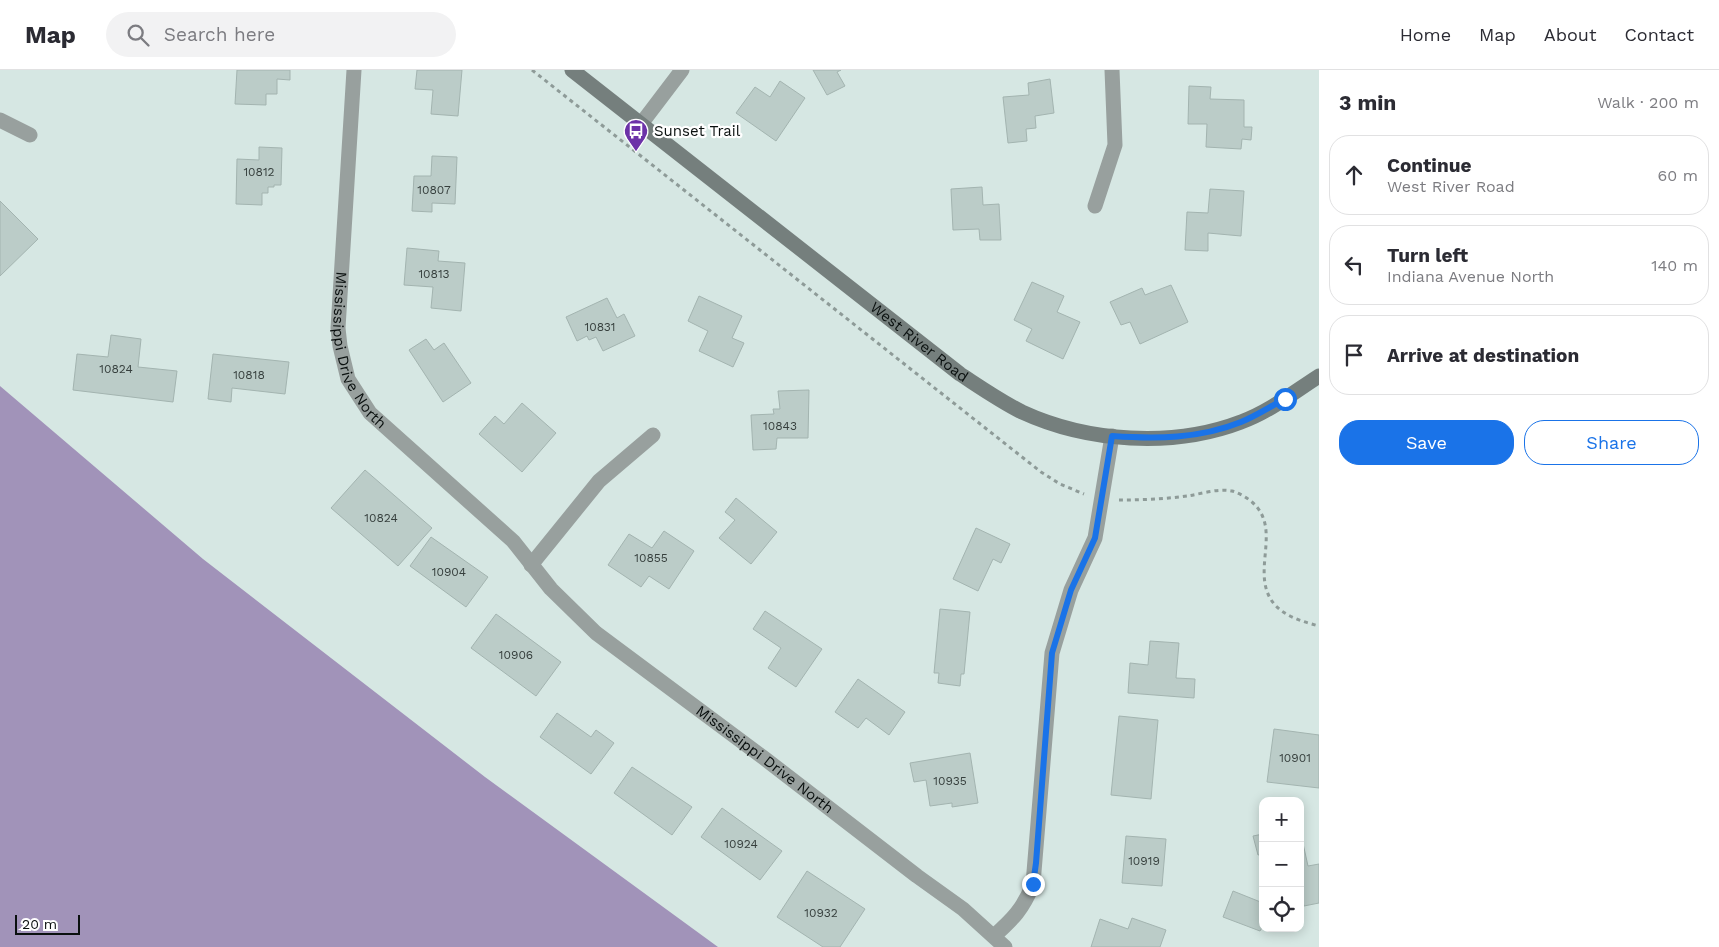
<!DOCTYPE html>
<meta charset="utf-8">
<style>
:root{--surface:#fff;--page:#f2f2f3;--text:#2b2b33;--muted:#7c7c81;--line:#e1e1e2;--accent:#1a73e8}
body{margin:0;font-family:"Work Sans",sans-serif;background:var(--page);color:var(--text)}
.controls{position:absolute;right:15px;bottom:15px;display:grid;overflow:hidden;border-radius:10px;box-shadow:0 2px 12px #0003}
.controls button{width:45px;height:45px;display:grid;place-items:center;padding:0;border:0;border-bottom:1px solid var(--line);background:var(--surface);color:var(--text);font:25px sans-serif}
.scale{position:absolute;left:15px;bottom:12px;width:65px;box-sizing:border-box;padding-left:5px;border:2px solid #0a100f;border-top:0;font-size:14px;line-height:18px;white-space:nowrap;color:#0a100f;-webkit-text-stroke:4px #fff;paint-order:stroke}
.stop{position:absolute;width:15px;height:15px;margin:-11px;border:4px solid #1a73e8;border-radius:50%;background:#fff}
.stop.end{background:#1a73e8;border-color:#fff;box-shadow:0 1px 5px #0008}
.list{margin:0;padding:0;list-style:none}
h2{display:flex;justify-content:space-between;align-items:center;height:65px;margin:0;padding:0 20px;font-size:21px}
h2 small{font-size:16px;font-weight:400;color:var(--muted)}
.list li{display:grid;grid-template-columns:32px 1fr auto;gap:15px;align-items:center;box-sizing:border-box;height:80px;margin:0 10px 10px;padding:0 10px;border:1px solid var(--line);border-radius:20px}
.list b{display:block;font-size:19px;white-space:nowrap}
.list p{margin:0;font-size:16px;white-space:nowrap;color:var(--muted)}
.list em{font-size:16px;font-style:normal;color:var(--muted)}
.actions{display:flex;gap:10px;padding:15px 20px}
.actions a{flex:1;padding:11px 0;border:1px solid var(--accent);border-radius:20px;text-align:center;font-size:18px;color:var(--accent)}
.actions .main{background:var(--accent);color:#fff}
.icon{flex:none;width:28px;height:28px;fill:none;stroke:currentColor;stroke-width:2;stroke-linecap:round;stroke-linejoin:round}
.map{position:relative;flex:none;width:1319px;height:877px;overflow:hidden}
header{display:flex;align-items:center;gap:30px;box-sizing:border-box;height:70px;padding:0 25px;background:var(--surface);border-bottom:1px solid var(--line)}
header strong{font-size:24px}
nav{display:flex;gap:28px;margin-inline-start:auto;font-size:18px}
.search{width:350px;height:45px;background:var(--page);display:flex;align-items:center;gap:12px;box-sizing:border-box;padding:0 18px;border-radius:28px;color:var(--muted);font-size:19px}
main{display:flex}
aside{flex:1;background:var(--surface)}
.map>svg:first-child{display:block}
</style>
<header>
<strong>Map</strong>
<div class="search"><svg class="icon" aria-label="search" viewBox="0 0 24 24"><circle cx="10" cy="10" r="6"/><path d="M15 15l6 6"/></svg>Search here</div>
<nav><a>Home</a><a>Map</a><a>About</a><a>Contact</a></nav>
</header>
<main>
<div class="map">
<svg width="1319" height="877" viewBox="0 0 1319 877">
<rect width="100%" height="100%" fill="#d6e7e3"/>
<polygon fill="#a193b9" points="0,316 203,489 485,707 718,877 0,877"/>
<g fill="#bbccc8" stroke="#a3b4b0">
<polygon points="237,0 290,0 290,10 277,9 277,24 266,24 266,35 235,34"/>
<polygon points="417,0 462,0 458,46 431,44 433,20 415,19"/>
<polygon points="813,0 841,0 837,2 845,16 827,25"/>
<polygon points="1050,9 1054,43 1035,46 1036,58 1026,59 1027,71 1008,73 1003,27 1029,25 1028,13"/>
<polygon points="780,11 805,28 776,71 736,43 755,17 770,27"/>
<polygon points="1189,16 1211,17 1210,29 1244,30 1244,57 1252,57 1251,70 1242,69 1241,79 1206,77 1207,54 1188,54"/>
<polygon points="259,77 282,78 281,115 274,115 274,117 268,117 268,123 262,123 262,135 236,134 237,89 259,90"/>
<polygon points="432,86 457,87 455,134 432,133 432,142 412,141 414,106 431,106"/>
<polygon points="982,117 983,135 999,134 1001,170 980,170 979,159 953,160 951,119"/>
<polygon points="1210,119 1244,121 1241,166 1208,163 1208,181 1185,180 1187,142 1208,143"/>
<polygon points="0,131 38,169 0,206"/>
<polygon points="407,178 439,181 438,191 465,193 461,241 431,238 433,217 404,215"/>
<polygon points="1032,212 1064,226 1057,242 1080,252 1063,289 1026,271 1032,259 1014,250"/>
<polygon points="1171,215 1188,252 1140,274 1130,252 1121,255 1110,232 1142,218 1145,225"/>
<polygon points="699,226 742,246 732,268 744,273 733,297 699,281 708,261 688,251"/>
<polygon points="607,228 617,248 624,244 635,266 603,281 596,267 589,270 587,266 577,271 566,247"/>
<polygon points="111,265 141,269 138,297 177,301 173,332 73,320 77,284 108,287"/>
<polygon points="426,269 434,280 444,273 471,313 443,332 409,280"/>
<polygon points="213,284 289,292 285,324 232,318 231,332 208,329"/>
<polygon points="809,320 808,368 777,368 776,379 753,380 751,345 774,344 773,339 780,339 778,321"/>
<polygon points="522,333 556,363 522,402 479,364 495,346 504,354"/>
<polygon points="365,400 432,458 398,496 331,438"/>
<polygon points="736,428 777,462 751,494 719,468 735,450 725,442"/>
<polygon points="976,458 1010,474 1001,493 993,489 978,521 953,509"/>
<polygon points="664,461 694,481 669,519 649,506 641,517 608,495 629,464 652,478"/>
<polygon points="431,467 488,507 466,537 410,496"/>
<polygon points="940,539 970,542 964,604 961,604 960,616 938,613 939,603 934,603"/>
<polygon points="765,541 822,579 796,617 768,598 781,578 753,559"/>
<polygon points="496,544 561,592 536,626 471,578"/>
<polygon points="1150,571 1179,573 1176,608 1195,609 1194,628 1128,623 1130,593 1148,595"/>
<polygon points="858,609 905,642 889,665 866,648 858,658 835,642"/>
<polygon points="557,643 591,667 596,660 614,673 591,704 540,667"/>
<polygon points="1119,646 1158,650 1151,729 1111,725"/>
<polygon points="1274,659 1319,665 1319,718 1267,712"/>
<polygon points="970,683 978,733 952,737 952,733 930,736 926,710 914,712 910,693"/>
<polygon points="632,697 692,737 672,765 614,723"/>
<polygon points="722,738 782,781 760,810 701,767"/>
<polygon points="1300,760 1308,796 1319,794 1319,833 1304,836 1300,820"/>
<polygon points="1263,764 1263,784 1258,785 1253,766"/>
<polygon points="1126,766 1166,769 1162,816 1122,813"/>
<polygon points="807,801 865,839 840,877 823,877 777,847"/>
<polygon points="1233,821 1263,833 1263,856 1260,861 1223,847"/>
<polygon points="1132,848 1166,860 1160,877 1091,877 1100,849 1128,859"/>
</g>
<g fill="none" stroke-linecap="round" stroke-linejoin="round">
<g stroke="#8e9b98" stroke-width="3" stroke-dasharray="4 4" stroke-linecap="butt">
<polyline points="532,0 1041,402 1060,414 1084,424"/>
<path d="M1119 430C1141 430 1164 429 1187 426 1201 424 1218 418 1232 421 1239 423 1246 427 1252 432 1284 460 1248 504 1275 535 1286 547 1304 552 1319 556"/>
</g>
<g stroke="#98a09e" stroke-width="15">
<path id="s1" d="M354 0 338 258 340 276 348 309 370 343 513 471 551 519 596 563 764 688 917 806 963 839 1005 877"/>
<polyline points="0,50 30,65"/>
<polyline points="641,54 682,0"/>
<polyline points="1095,136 1115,75 1112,0"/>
<polyline points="531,495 599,411 653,365"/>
<path d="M994 866C1013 849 1023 839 1033 814L1052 583 1071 520 1095 468 1112 366"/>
</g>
<path stroke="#757f7d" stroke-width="15" id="s2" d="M572 0 960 304C980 317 1000 331 1022 342 1087 372 1173 378 1241 352 1269 342 1294 322 1319 306"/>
</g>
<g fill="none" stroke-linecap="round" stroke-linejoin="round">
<path stroke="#1a73e8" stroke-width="6" d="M1033 814 1036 793 1052 583 1071 520 1095 468 1112 366C1156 369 1199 369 1241 352 1256 346 1271 336 1285 329"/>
</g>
<defs>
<g id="bus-pin" transform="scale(1.25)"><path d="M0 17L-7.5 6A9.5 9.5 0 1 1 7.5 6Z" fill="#6c32a8" stroke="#fff"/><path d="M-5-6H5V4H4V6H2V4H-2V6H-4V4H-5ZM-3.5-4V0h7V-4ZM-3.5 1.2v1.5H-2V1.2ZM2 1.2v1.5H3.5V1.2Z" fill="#fff"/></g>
</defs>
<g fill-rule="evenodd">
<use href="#bus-pin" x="636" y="61"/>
</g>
<g text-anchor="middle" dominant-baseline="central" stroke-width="4.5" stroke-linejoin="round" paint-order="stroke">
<g font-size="12" fill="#363f3d">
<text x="259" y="102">10812</text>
<text x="434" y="120">10807</text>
<text x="434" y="204">10813</text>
<text x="600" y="257">10831</text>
<text x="116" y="299">10824</text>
<text x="249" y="305">10818</text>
<text x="780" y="356">10843</text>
<text x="381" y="448">10824</text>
<text x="651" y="488">10855</text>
<text x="449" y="502">10904</text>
<text x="516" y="585">10906</text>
<text x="1295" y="688">10901</text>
<text x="950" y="711">10935</text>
<text x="741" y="774">10924</text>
<text x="1144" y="791">10919</text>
<text x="821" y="843">10932</text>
</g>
<g font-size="15" fill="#0a100f" stroke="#fff" text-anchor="start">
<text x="654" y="61">Sunset Trail</text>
</g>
<g font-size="15" fill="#0a100f" stroke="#fff">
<text stroke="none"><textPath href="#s2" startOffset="441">West River Road</textPath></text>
<text stroke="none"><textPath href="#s1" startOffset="286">Mississippi Drive North</textPath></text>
<text stroke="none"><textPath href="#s1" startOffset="878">Mississippi Drive North</textPath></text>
</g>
</g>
</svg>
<div class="controls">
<button>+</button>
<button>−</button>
<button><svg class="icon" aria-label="locate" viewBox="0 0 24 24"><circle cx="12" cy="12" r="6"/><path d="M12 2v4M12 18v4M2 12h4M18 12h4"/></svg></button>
</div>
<div class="scale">20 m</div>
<div class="stop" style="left:1285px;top:329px"></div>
<div class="stop end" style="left:1033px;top:814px"></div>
</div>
<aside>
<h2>3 min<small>Walk · 200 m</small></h2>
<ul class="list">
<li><svg class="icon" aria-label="ahead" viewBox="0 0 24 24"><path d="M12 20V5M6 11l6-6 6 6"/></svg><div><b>Continue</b><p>West River Road</p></div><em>60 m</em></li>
<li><svg class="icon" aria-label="left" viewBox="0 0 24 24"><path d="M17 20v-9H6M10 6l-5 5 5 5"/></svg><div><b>Turn left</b><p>Indiana Avenue North</p></div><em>140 m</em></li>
<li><svg class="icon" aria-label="arrive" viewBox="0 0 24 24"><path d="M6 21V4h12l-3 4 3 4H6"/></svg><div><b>Arrive at destination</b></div></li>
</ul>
<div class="actions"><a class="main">Save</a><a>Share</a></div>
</aside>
</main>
